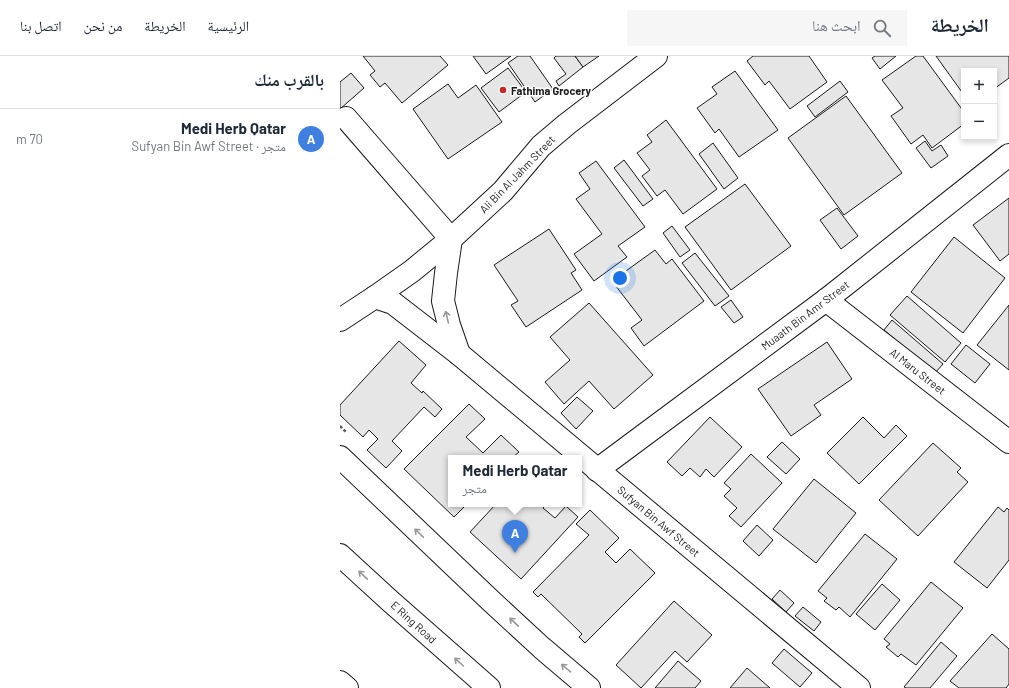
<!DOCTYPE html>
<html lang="ar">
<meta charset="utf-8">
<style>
:root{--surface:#fff;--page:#f6f6f7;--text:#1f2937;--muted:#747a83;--line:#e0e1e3;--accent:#c62828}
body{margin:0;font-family:Barlow,"Noto Naskh Arabic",sans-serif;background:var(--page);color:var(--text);direction:rtl}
.controls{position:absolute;right:12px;top:12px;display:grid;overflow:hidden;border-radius:0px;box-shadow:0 2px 6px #0003}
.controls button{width:36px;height:36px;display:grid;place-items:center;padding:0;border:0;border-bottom:1px solid var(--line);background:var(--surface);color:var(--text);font:20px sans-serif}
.you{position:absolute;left:280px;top:222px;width:14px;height:14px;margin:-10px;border:3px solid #fff;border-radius:50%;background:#1a73e8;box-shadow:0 0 0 6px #1a73e833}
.badge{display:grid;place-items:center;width:26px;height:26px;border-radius:50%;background:var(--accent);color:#fff;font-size:13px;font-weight:700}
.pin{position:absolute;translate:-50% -33px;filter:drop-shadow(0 1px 2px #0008)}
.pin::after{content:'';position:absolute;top:21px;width:14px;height:12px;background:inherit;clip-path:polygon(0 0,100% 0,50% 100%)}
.popup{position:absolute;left:108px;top:399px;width:134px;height:52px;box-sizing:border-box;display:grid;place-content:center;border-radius:0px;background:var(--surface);filter:drop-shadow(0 1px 3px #0005);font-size:13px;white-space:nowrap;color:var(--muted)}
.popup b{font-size:15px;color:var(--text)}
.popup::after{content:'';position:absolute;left:50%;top:100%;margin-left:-8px;border:8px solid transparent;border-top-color:var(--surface)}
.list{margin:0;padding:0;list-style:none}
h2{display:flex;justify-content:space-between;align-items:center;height:52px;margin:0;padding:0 16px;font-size:17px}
h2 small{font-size:13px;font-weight:400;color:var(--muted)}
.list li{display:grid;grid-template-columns:26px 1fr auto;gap:12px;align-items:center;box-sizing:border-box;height:60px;padding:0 16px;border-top:1px solid var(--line)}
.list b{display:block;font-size:15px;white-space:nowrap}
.list p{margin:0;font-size:13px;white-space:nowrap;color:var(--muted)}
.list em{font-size:13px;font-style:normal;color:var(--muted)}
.icon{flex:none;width:22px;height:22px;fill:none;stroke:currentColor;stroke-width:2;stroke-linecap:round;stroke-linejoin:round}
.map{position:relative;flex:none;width:669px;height:632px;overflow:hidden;direction:ltr}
header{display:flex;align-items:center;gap:24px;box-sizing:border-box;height:56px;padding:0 20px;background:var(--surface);border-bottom:1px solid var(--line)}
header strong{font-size:19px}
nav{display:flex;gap:22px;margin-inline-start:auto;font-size:14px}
.search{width:280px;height:36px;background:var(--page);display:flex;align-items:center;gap:10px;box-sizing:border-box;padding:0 14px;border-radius:0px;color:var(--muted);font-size:15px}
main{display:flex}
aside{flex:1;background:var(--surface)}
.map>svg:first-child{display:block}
</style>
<header>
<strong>الخريطة</strong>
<div class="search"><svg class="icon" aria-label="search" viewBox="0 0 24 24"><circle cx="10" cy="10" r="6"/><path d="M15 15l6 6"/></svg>ابحث هنا</div>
<nav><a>الرئيسية</a><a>الخريطة</a><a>من نحن</a><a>اتصل بنا</a></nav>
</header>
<main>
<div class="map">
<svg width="669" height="632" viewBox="0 0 669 632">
<rect width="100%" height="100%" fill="#fff"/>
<g fill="#e6e6e6" stroke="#1a1a1a">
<polygon points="23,0 100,0 108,9 62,47 45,27 40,31 30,19 35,15"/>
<polygon points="133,0 171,0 146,18"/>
<polygon points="178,0 190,0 213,33 195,46 168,7"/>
<polygon points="216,0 235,0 243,11 219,30 216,25 226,18 214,2"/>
<polygon points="235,0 259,0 243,11"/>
<polygon points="413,0 469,0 487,26 450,53 429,25 425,29 407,5"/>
<polygon points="535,0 556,0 540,13 532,2"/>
<polygon points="576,0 583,0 624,56 624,68 592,92 583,79 571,88 551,60 563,52 542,24"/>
<polygon points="596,0 669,0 669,22 654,33 654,15 624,15 624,39"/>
<polygon points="168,12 186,36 159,56 141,32"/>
<polygon points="395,15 438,74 399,101 379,73 375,77 357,52 377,38 372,31"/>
<polygon points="11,17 24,32 0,53 0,26"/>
<polygon points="500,25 508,36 475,61 467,50"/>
<polygon points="108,28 118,42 136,29 162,66 108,103 73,53"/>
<polygon points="506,40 562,117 504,159 448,82"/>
<polygon points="326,64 377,133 343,158 325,134 317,140 302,120 310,114 297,97 312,86 307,79"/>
<polygon points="585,85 592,95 601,89 608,100 591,112 576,92"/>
<polygon points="373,87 398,122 384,133 359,98"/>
<polygon points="284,104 313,143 303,150 274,112"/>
<polygon points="256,105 305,171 278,190 287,201 254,225 234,198 262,178 236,143 250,133 239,117"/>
<polygon points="405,128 451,190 391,234 345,171"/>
<polygon points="669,142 669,198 660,205 633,169"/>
<polygon points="497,152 518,180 501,193 480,164"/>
<polygon points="332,170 350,194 340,201 323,177"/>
<polygon points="209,173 236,214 231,217 242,234 186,271 171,249 178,245 154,209"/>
<polygon points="614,181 665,222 623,277 571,236"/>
<polygon points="315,194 326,208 332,203 364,245 304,290 291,272 302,264 272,225"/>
<polygon points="355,197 389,240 375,250 342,207"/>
<polygon points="567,240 621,287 605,306 550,259"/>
<polygon points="391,244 403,261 394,267 381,251"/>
<polygon points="249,247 313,319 274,353 249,325 224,348 205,326 230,304 210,281"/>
<polygon points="669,249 669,314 637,289"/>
<polygon points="552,264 603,308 595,317 544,274"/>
<polygon points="59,285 86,309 71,327 82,337 83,335 102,353 95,361 84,351 52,385 62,395 46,412 27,394 38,383 29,374 23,381 0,359 0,349"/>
<polygon points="487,286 512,323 474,349 481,359 451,380 418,333"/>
<polygon points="626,289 650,308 635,327 611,308"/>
<polygon points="237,341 253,355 236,373 221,357"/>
<polygon points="129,348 145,363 126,381 143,397 161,379 179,396 172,402 111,402 111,448 127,448 114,461 64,413"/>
<polygon points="370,361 402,391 374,421 366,413 360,421 350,412 342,420 327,406"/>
<polygon points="523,361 544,382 556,369 567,380 519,428 487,397"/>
<polygon points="442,386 460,403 446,418 427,401"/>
<polygon points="593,387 621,412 617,416 628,426 578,480 539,444"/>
<polygon points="411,398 442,427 401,471 389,460 397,452 384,440 391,433 384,427"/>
<polygon points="474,423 516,457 476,507 433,473"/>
<polygon points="156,448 206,448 203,452 215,462 226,450 238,461 181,523 130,476"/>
<polygon points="658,451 664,456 667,452 669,454 669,504 647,532 614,506"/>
<polygon points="250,454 279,482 265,496 276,507 290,493 315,517 245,587 239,581 242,578 201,538 198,541 193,536 249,479 236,468"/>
<polygon points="417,469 433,484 419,500 403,485"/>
<polygon points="525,478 557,503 510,561 499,551 496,554 484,545 487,542 478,535"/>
<polygon points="591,526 623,552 576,609 561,598 558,601 546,591 550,588 544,583"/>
<polygon points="542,528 560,544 535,574 516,558"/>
<polygon points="440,534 454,547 446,556 432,543"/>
<polygon points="334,545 372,579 347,606 335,595 301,632 276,609"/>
<polygon points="463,551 481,566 474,575 455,560"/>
<polygon points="652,578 669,593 669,628 666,632 619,632 610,625"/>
<polygon points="601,586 617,600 590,632 566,632 564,631"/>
<polygon points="444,593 472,617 460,631 432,607"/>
<polygon points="338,605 361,625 355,632 315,632"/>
<polygon points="407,612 430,632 390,632"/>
</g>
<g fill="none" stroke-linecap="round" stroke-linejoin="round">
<g stroke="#1a1a1a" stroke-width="24">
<g id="minor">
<polyline points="6,62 111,183 106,217 103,245 109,269 119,298"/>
<polyline points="35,241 53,247 119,298 519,632"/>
<polyline points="486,244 669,386"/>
<polyline points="0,264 35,241 72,215 111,183 163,135 201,90 227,68 316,0"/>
<polyline points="257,414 486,244 669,99"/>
</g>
</g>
<g stroke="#1a1a1a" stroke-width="24">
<g id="highway">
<polyline points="0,401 150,544 202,592 249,632"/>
<polyline points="0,499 49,544 149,632"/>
<polyline points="0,626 7,632"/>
</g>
</g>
<polyline stroke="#5f5f5f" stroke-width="2.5" stroke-dasharray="3 2" stroke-linecap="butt" points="0,370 6,376"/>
<use href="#minor" stroke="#fff" stroke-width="22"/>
<use href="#highway" stroke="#fff" stroke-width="22"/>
</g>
<defs><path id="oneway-shaft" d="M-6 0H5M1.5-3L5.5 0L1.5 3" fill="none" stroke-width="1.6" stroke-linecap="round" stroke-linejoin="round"/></defs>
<g stroke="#989898">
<use href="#oneway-shaft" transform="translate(107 261) rotate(-103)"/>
<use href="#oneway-shaft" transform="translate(79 477) rotate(-136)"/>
<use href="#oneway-shaft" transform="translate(23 519) rotate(-137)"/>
<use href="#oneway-shaft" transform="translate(174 566) rotate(-137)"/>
<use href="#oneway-shaft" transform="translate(119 606) rotate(-138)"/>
<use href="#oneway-shaft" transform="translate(226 612) rotate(-140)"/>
</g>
<circle fill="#c62828" stroke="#fff" stroke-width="1.5" cx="163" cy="34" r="4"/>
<g text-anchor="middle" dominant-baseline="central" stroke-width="3" stroke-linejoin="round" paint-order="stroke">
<g font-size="11" font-weight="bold" fill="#1a1a1a" stroke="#fff" text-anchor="start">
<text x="171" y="34">Fathima Grocery</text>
</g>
<g font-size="11" fill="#1a1a1a" stroke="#fff">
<text transform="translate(177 118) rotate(-46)">Ali Bin Al Jahm Street</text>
<text transform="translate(465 259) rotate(-37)">Muaath Bin Amr Street</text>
<text transform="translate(578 315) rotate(38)">Al Maru Street</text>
<text transform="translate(319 465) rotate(40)">Sufyan Bin Awf Street</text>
<text transform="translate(74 566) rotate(42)">E Ring Road</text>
</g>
</g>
</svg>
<div class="controls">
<button>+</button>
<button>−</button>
</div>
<div class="you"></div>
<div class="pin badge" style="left:175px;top:497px;background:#3f7fe0">A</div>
<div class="popup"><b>Medi Herb Qatar</b>متجر</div>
</div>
<aside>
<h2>بالقرب منك<small></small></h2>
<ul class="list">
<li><span class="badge" style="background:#3f7fe0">A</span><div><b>Medi Herb Qatar</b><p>متجر · Sufyan Bin Awf Street</p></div><em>70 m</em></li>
</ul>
</aside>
</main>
